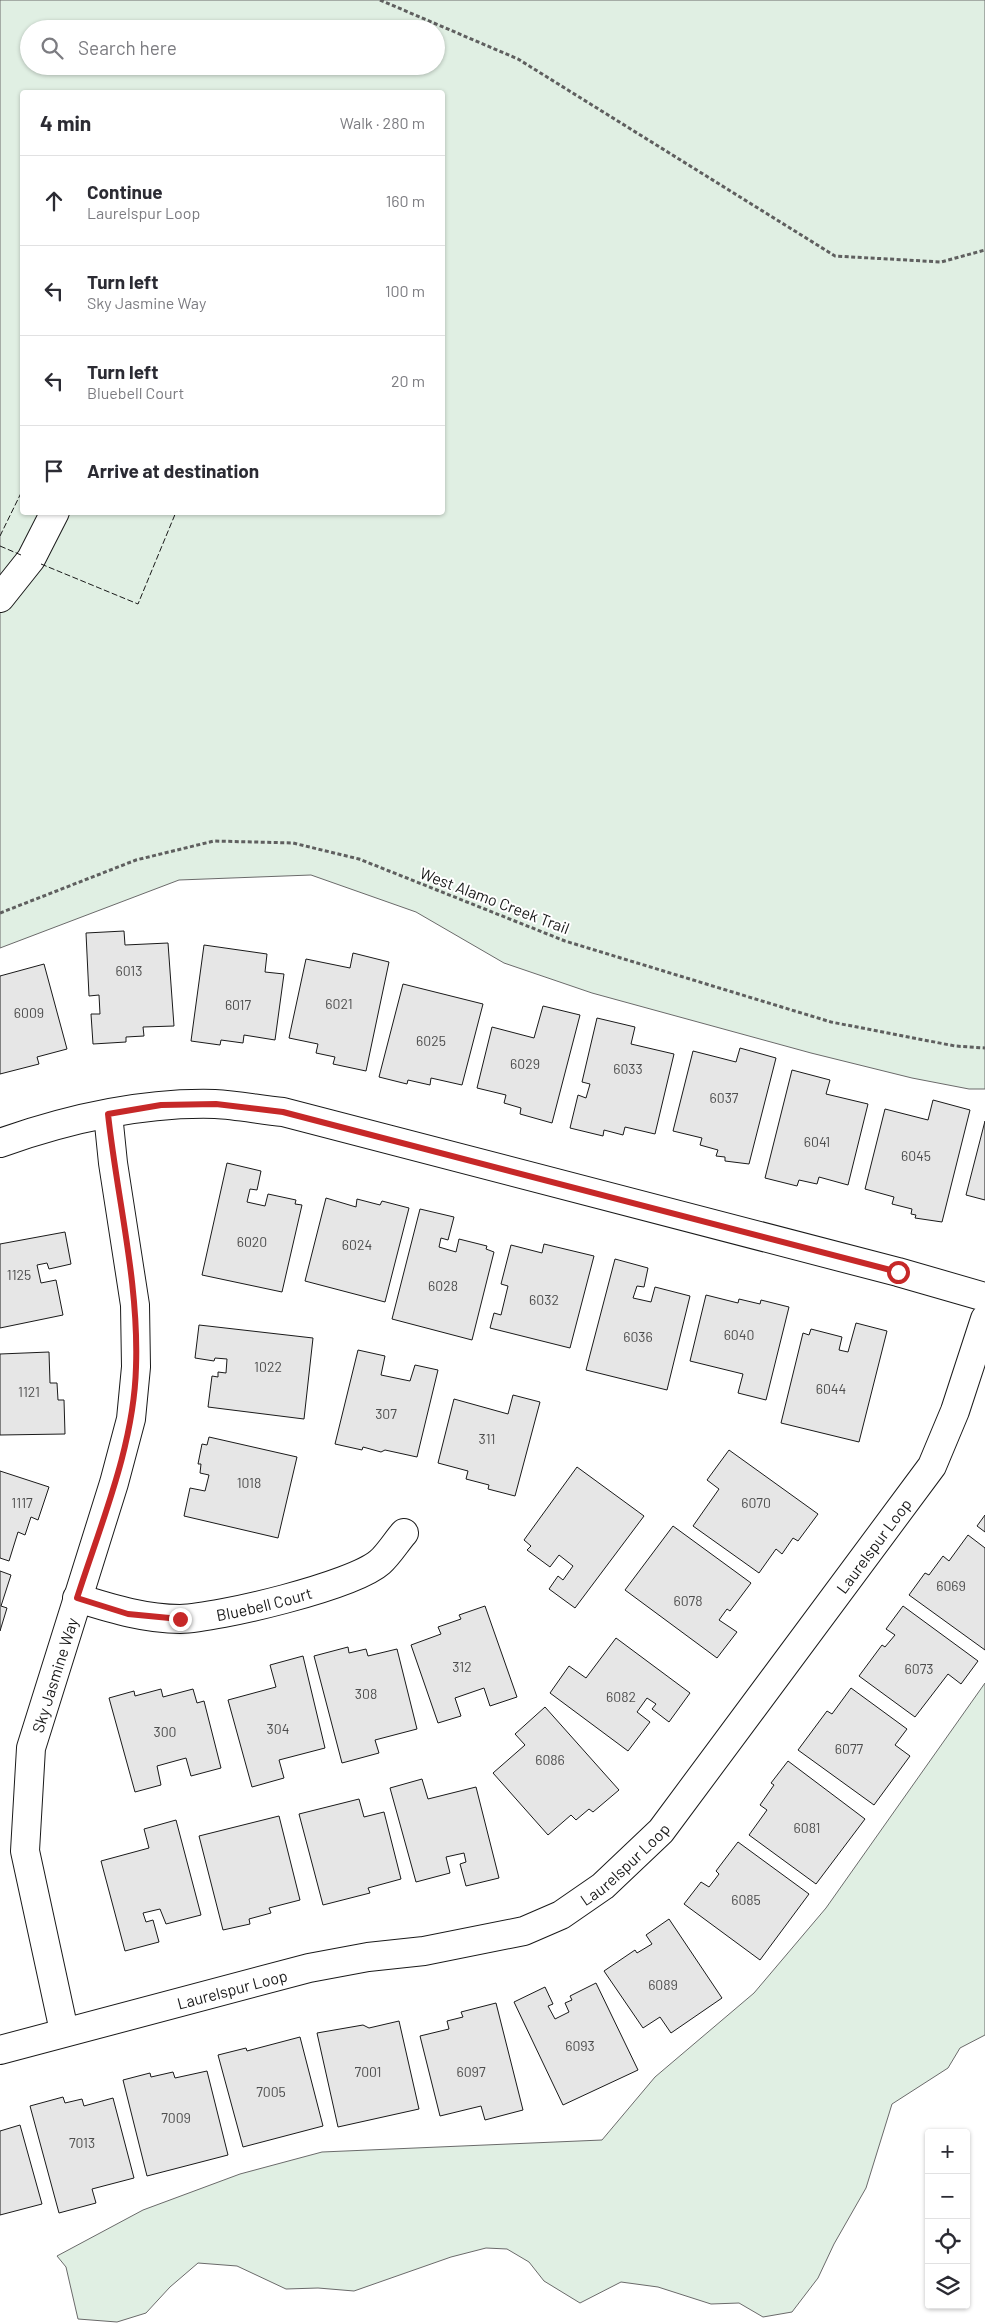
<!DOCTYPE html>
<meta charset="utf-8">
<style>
:root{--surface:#fff;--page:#f7f7f7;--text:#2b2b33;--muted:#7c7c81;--line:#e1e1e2}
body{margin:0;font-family:Barlow,sans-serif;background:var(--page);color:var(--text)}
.controls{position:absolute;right:15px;bottom:15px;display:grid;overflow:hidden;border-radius:5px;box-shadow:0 1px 4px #0004}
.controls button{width:45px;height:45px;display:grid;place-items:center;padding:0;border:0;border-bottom:1px solid var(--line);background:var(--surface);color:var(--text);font:25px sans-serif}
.stop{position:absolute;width:15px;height:15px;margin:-11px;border:4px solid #c62828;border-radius:50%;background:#fff}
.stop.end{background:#c62828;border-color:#fff;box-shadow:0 1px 5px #0008}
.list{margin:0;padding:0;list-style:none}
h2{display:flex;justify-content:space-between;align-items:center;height:65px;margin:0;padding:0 20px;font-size:21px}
h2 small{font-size:16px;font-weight:400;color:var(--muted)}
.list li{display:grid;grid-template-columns:32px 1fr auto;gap:15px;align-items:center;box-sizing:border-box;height:90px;padding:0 20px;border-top:1px solid var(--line)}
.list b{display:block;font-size:19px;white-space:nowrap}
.list p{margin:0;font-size:16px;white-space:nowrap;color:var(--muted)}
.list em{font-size:16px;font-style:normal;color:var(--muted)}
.icon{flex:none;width:28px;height:28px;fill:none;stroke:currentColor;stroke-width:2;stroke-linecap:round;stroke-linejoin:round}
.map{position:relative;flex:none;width:985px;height:2324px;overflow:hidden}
.search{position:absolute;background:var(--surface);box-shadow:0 1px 4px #0004;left:20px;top:20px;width:425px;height:55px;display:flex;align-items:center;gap:12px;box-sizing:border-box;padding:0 18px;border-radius:28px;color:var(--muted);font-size:19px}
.panel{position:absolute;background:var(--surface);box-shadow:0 1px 4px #0004;left:20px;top:90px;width:425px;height:425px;border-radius:5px}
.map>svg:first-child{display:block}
</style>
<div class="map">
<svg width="985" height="2324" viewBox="0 0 985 2324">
<rect width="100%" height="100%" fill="#fff"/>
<g fill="#e0efe3" stroke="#6a6a6a" fill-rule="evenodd">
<path d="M0 0H985V1089H969L912 1078 811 1053 592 993 504 963 416 912 311 875 179 880 0 948ZM29 29H436V66H29ZM22 92H442V512H22Z"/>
<polygon points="985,1683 985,2035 960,2048 948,2068 892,2104 866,2188 834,2244 818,2278 792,2312 763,2317 739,2303 711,2304 658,2287 621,2282 580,2303 544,2281 529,2262 507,2249 486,2248 451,2257 354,2291 318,2288 286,2289 237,2266 198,2263 170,2287 146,2313 117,2322 78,2319 66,2267 57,2256 143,2210 240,2174 322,2152 602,2140 655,2077 754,1993 826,1908"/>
</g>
<g fill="#e6e6e6" stroke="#1a1a1a">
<polygon points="124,931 125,945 168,943 174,1026 143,1027 144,1036 126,1037 126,1042 93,1044 91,1014 100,1014 99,995 89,996 86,933"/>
<polygon points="204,945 267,954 265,972 284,974 275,1040 244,1035 243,1043 221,1040 220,1045 191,1041"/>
<polygon points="353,953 389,962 366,1071 333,1064 335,1057 316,1053 318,1044 289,1038 306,959 350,968"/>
<polygon points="44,964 67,1049 37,1057 39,1064 0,1074 0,976"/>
<polygon points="403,984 483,1004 462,1085 431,1078 430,1085 408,1080 407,1084 379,1077"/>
<polygon points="543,1006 580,1015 552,1123 520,1114 521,1108 504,1103 506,1095 477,1088 492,1027 534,1038"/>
<polygon points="597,1018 635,1027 631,1044 674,1054 655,1134 625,1127 623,1135 604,1130 603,1136 570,1128 578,1095 586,1098 590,1084 582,1082"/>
<polygon points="740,1048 776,1058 749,1164 725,1161 725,1157 716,1156 718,1150 700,1145 702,1138 673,1131 693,1051 736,1062"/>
<polygon points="792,1070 830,1080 826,1094 868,1104 848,1185 819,1177 817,1184 799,1180 797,1186 765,1178"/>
<polygon points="933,1100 970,1110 942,1222 915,1218 916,1215 911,1214 912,1209 892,1204 894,1197 865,1189 885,1109 928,1120"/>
<polygon points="985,1121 985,1200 966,1195"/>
<polygon points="227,1163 261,1171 257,1190 250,1189 247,1202 265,1206 268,1194 296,1200 295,1204 302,1205 282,1292 202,1275"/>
<polygon points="326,1198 356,1207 357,1199 380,1205 382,1201 409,1208 385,1302 305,1281"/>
<polygon points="420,1209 454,1217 448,1240 441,1238 439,1247 456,1252 459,1239 487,1246 486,1249 494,1252 472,1340 392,1319"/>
<polygon points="65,1232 71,1264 49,1269 47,1263 37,1265 41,1283 56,1280 63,1315 0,1328 0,1244"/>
<polygon points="544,1244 594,1256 570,1348 490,1328 494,1313 501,1315 508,1286 501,1284 511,1245 542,1253"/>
<polygon points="615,1259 648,1268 644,1287 637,1286 633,1298 651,1302 655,1287 690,1296 667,1390 586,1370"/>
<polygon points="706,1295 738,1303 739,1299 760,1304 761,1300 789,1307 766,1400 738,1393 743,1374 690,1361"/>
<polygon points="856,1323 887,1331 859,1442 781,1423 803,1333 809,1335 811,1329 842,1337 839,1350 848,1352"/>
<polygon points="199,1325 313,1338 304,1419 208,1407 212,1376 218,1377 218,1372 226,1373 227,1359 215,1358 214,1361 195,1358"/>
<polygon points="358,1350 385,1356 381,1375 410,1381 415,1365 438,1370 417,1457 385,1450 381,1452 363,1447 362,1450 335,1444"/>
<polygon points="49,1352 50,1383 57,1383 58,1400 64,1400 65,1434 0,1435 0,1354"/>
<polygon points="513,1395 540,1402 515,1496 488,1489 489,1485 466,1479 468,1471 438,1463 454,1399 508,1414"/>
<polygon points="209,1437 297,1457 278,1538 184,1516 190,1488 205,1491 209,1475 200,1473 201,1464 198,1464 202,1444 207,1445"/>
<polygon points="729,1450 818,1514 798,1541 793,1538 782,1554 776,1549 759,1573 693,1526 719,1489 707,1480"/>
<polygon points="577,1467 644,1516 575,1608 549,1589 558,1576 563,1580 573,1566 559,1555 550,1567 527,1550 531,1546 524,1540"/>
<polygon points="0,1471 49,1487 38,1520 31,1517 25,1535 18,1532 9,1561 0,1558"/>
<polygon points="985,1515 985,1532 977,1526"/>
<polygon points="673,1526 751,1583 730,1611 727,1609 719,1620 737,1632 717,1658 625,1590"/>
<polygon points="968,1535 985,1548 985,1650 909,1595 925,1573 929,1575 943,1556 949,1561"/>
<polygon points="0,1571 11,1575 1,1606 7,1608 0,1631"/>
<polygon points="485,1606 517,1697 490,1706 484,1688 455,1698 461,1716 438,1723 411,1645 441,1634 438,1627 461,1619 459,1615"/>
<polygon points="903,1606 978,1661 961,1684 948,1674 915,1717 859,1676 882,1645 885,1647 895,1635 886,1629"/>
<polygon points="616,1638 690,1693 669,1722 652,1709 656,1704 647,1698 637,1712 650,1722 628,1751 550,1693 569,1666 586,1678"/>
<polygon points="348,1647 349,1653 366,1649 368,1656 397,1649 417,1729 375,1740 379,1753 342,1763 314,1656"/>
<polygon points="303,1656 325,1748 279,1760 284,1778 252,1787 228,1700 276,1687 270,1665"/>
<polygon points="851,1688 907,1729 895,1745 910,1756 874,1805 798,1750 827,1711 832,1714"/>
<polygon points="161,1689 163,1697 193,1689 197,1703 204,1701 221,1768 191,1776 186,1758 157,1766 161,1785 135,1792 109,1698 134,1691 135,1696"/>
<polygon points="545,1707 619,1790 593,1812 589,1809 576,1820 571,1815 548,1835 493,1773 525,1745 515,1734"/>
<polygon points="788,1761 865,1819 816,1884 749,1835 767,1810 760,1805 774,1785 771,1783"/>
<polygon points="422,1779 428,1799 476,1787 499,1878 466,1886 460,1864 466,1862 464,1853 446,1857 450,1873 416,1882 390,1788"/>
<polygon points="359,1799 364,1817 384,1812 401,1879 368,1888 370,1893 323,1905 299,1814"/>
<polygon points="279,1816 300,1900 269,1908 271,1913 249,1919 250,1924 223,1930 199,1836"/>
<polygon points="176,1820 201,1915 166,1924 160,1909 143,1913 146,1922 153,1920 159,1942 125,1951 101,1861 149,1848 144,1829"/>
<polygon points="738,1842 809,1894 760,1960 684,1904 701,1882 709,1887 719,1874 716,1871"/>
<polygon points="669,1919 722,1998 671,2033 660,2017 643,2028 604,1971 635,1950 637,1953 652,1944 646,1935"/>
<polygon points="596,1983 638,2070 563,2105 514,2002 545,1987 553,2004 548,2006 555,2019 569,2012 565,2003 572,2000 570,1996"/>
<polygon points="496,2003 523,2110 485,2120 481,2106 440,2116 420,2036 449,2029 447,2021 463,2017 461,2012"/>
<polygon points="399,2021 419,2109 338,2127 317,2033 363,2025 369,2028"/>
<polygon points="300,2037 323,2126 243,2147 218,2055 246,2048 247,2051"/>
<polygon points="207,2071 228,2155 147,2176 123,2080 150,2073 151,2077 173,2072 175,2078"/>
<polygon points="63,2097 65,2103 82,2099 84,2106 113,2098 134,2178 92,2189 96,2203 59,2213 30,2106"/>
<polygon points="20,2125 42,2204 0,2215 0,2131"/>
</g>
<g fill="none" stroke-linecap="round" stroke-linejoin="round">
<g stroke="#1a1a1a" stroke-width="30">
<g id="minor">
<polyline points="0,598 31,559 55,512"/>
<path d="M0 1143C68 1119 142 1102 215 1104 237 1105 261 1110 283 1112L898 1272 985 1297"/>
<path id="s1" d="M77 1598C110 1608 144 1619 180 1619 218 1618 353 1586 380 1562 389 1554 396 1542 404 1533"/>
<path id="s2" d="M64 2031 25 1851 31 1748 114 1483 131 1419 136 1367 135 1305 113 1163 108 1114"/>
<path id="s3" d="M0 2050 309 1968 368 1957 424 1951 524 1931 561 1915 603 1886 661 1831 932 1466 955 1411 985 1319"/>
</g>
</g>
<g stroke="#5f5f5f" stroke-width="3" stroke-dasharray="4 2.5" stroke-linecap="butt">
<polyline points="380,0 518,59 835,256 941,262 985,250"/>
<polyline points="0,913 136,860 214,841 293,843 359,859 565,941 831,1022 955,1046 985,1048"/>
</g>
<use href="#minor" stroke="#fff" stroke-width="28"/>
<g stroke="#1a1a1a" stroke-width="1" stroke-dasharray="6 2.5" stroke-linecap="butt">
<polyline points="0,536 22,491"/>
<polyline points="0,546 21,555"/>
<polyline points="41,564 138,604 176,512"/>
</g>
</g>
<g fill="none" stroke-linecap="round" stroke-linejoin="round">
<path stroke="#c62828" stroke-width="6" d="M180 1619 128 1614 77 1598C101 1523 134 1446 136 1367 139 1282 117 1198 108 1114L161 1105 216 1104 283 1112 898 1272"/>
</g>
<g text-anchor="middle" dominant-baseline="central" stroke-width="4" stroke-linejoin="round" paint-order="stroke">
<g font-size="14" fill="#4d4d4d">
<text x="129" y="970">6013</text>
<text x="339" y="1003">6021</text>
<text x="238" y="1004">6017</text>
<text x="29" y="1012">6009</text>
<text x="431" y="1040">6025</text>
<text x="525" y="1063">6029</text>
<text x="628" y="1068">6033</text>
<text x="724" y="1097">6037</text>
<text x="817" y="1141">6041</text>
<text x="916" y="1155">6045</text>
<text x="252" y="1241">6020</text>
<text x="357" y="1244">6024</text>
<text x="19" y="1274">1125</text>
<text x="443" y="1285">6028</text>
<text x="544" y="1299">6032</text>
<text x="739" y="1334">6040</text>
<text x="638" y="1336">6036</text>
<text x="268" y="1366">1022</text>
<text x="831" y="1388">6044</text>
<text x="29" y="1391">1121</text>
<text x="386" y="1413">307</text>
<text x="487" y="1438">311</text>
<text x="249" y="1482">1018</text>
<text x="22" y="1502">1117</text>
<text x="756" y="1502">6070</text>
<text x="951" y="1585">6069</text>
<text x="688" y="1600">6078</text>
<text x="462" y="1666">312</text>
<text x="919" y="1668">6073</text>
<text x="366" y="1693">308</text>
<text x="621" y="1696">6082</text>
<text x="278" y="1728">304</text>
<text x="165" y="1731">300</text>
<text x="849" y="1748">6077</text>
<text x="550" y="1759">6086</text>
<text x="807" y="1827">6081</text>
<text x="746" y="1899">6085</text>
<text x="663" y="1984">6089</text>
<text x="580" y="2045">6093</text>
<text x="368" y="2071">7001</text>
<text x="471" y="2071">6097</text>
<text x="271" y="2091">7005</text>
<text x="176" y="2117">7009</text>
<text x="82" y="2142">7013</text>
</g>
<g font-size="16" fill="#1a1a1a" stroke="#fff">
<text transform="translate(495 900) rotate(21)">West Alamo Creek Trail</text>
<text stroke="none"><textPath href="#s3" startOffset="1065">Laurelspur Loop</textPath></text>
<text stroke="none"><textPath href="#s1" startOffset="191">Bluebell Court</textPath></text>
<text stroke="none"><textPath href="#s2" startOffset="364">Sky Jasmine Way</textPath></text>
<text stroke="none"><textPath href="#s3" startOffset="660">Laurelspur Loop</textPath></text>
<text stroke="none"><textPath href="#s3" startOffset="240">Laurelspur Loop</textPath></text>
</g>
</g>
</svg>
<div class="controls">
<button>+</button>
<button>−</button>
<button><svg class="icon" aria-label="locate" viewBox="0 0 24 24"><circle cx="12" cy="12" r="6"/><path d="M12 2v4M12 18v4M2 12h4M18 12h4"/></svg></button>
<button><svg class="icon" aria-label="layers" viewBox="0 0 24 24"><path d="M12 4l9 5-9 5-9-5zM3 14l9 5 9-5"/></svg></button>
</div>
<div class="stop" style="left:898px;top:1272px"></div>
<div class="stop end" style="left:180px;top:1619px"></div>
<div class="search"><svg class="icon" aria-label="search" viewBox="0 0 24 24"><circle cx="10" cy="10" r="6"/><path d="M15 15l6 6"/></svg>Search here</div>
<section class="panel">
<h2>4 min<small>Walk · 280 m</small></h2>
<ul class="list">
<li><svg class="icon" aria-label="ahead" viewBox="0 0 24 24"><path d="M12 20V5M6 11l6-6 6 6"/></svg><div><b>Continue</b><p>Laurelspur Loop</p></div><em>160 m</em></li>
<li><svg class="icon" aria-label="left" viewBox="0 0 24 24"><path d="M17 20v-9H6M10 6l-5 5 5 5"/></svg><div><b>Turn left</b><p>Sky Jasmine Way</p></div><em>100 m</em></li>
<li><svg class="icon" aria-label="left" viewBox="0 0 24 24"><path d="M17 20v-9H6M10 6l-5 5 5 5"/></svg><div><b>Turn left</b><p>Bluebell Court</p></div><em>20 m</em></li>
<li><svg class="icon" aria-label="arrive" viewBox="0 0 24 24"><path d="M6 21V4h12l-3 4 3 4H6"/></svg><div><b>Arrive at destination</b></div></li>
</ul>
</section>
</div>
